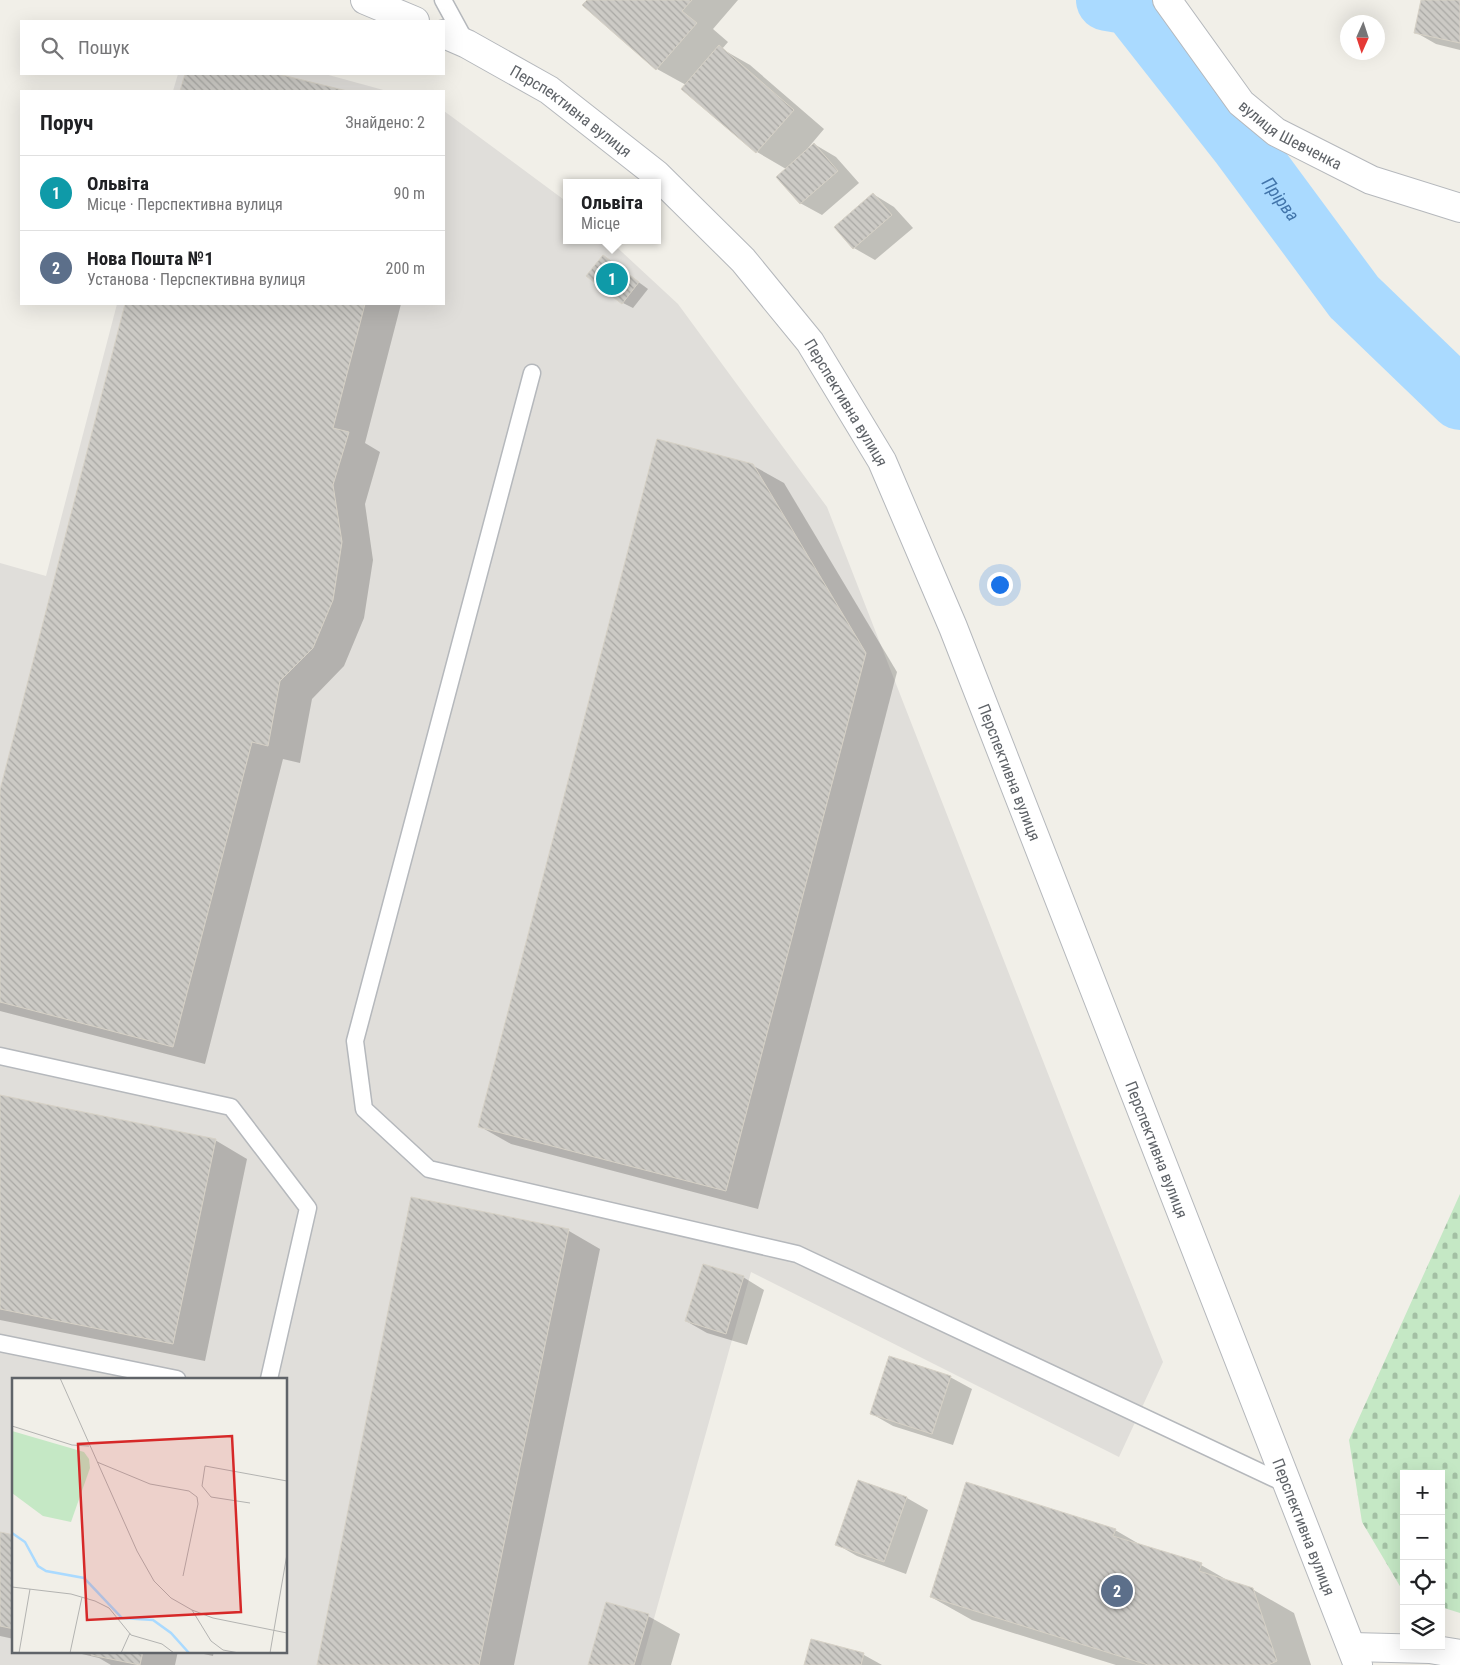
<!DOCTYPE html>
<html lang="uk">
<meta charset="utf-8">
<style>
:root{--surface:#fff;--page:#f2f2f2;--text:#202124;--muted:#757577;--line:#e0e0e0;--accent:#b45309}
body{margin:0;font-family:"Roboto Condensed",sans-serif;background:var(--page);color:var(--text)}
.controls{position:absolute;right:15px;bottom:15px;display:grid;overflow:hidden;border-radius:0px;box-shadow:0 5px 20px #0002}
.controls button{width:45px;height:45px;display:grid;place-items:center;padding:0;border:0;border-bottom:1px solid var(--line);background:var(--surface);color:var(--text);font:25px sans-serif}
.compass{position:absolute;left:1340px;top:15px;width:45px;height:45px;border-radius:50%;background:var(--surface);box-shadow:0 5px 20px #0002;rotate:183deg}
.you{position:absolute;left:999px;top:584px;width:18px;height:18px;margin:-12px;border:4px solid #fff;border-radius:50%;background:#1a73e8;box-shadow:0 0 0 8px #1a73e833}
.badge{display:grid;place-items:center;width:32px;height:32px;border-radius:50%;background:var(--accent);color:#fff;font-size:16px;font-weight:700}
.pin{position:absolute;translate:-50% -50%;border:2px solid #fff;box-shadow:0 1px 5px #0006}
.popup{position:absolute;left:563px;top:179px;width:98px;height:65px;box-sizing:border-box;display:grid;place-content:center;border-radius:0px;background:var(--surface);filter:drop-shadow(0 1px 4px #0005);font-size:16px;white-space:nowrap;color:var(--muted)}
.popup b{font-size:19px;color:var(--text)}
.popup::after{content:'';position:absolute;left:50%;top:100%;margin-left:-10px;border:10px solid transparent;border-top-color:var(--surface)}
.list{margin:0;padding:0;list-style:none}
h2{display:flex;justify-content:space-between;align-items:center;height:65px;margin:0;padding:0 20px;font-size:21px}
h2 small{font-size:16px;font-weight:400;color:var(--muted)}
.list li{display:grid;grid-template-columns:32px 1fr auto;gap:15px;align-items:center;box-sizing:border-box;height:75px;padding:0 20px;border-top:1px solid var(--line)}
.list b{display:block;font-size:19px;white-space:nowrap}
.list p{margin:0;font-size:16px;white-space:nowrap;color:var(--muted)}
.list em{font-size:16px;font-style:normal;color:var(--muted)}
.icon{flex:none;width:28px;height:28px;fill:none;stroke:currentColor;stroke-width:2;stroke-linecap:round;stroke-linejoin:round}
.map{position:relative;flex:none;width:1460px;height:1665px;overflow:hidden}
.search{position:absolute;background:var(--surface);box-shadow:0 5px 20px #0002;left:20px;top:20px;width:425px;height:55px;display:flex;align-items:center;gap:12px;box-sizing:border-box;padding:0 18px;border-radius:0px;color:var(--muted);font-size:19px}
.panel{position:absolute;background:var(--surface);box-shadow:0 5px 20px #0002;left:20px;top:90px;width:425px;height:215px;border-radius:0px}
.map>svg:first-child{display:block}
</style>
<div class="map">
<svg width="1460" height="1665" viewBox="0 0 1460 1665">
<defs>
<pattern id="cemetery-stones" width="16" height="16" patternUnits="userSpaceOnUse" patternTransform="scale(1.25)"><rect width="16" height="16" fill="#c5e8c5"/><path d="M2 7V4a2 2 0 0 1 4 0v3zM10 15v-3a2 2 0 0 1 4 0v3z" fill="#a3c0a4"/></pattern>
<pattern id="building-back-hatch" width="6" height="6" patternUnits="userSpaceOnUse" patternTransform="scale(1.25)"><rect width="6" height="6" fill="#cccac5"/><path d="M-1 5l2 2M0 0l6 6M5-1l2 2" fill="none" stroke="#a9a8a4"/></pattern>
</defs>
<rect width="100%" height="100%" fill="#f1efe8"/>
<g fill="#e0deda" fill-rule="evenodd">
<polygon points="178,74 325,74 387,91 173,91"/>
<path d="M444 111 567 202V240H609L678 304 827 507 1077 1148 1163 1362 1119 1457 751 1272 641 1665H0V563L46 576 117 304H444ZM14 1379H286V1651H14Z"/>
</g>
<polygon fill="url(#cemetery-stones)" points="1460,1194 1460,1613 1441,1607 1441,1474 1404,1474 1404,1593 1362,1522 1349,1440"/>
<g fill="#0003">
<polygon points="588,0 738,0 713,29 728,42 722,49 750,65 824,129 808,148 809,149 814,144 836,157 859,183 822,215 800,203 786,169 757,152 683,88 686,85 657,69 584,5"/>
<polygon points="1423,0 1460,0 1460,50 1436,44 1415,32"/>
<polygon points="186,74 273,74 342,91 181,91"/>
<polygon points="873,194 894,207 913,228 875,260 854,248"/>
<polygon points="603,256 648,289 633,308 623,303"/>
<polygon points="127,304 401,304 365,443 380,452 365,504 373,560 364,618 344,666 312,699 300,763 283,759 205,1064 0,1011 0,795"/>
<polygon points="752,465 784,483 897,672 758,1209 511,1144 479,1126"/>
<polygon points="0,1097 215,1140 247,1159 205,1361 0,1320"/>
<polygon points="412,1199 569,1231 600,1249 514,1665 318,1665"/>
<polygon points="743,1277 764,1290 747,1345 707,1333 686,1321"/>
<polygon points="950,1377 972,1389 953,1445 893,1426 872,1414"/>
<polygon points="859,1481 907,1498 928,1510 906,1574 857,1556 836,1544"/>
<polygon points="1115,1530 1146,1548 1201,1565 1234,1584 1252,1589 1294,1613 1311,1665 1116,1665 972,1620 931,1597"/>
<polygon points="0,1533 14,1537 14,1639 0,1636"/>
<polygon points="648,1616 680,1634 671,1665 589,1665"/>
<polygon points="812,1641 864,1655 882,1665 805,1665"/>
<polygon points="69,1651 178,1651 175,1665 111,1665 99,1658"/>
<polygon points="190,1651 214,1651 213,1656"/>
</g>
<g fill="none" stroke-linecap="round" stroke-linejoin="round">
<path stroke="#aadaff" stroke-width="62" id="s1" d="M1107 0 1131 4 1241 144 1354 297 1460 399"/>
</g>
<g fill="url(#building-back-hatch)" stroke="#d6d1c6">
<polygon points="587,0 692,0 682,11 697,23 656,70 582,5"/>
<polygon points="1421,0 1460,0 1460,43 1414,33"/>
<polygon points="719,45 794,110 756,153 681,89"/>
<polygon points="185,74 278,74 347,91 180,91"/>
<polygon points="814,143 838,171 800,204 776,177"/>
<polygon points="873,193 892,215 853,249 834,227"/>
<polygon points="603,255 639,282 622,304 586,276"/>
<polygon points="125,304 365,304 333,428 349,432 333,485 342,542 333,600 313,648 280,681 268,746 252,742 173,1047 0,1002 0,790"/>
<polygon points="657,439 753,464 866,653 726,1191 478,1127"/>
<polygon points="0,1095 216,1139 173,1344 0,1309"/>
<polygon points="411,1197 569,1229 479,1665 317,1665"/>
<polygon points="703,1264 744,1276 726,1334 685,1321"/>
<polygon points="889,1356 951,1376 932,1434 870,1414"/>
<polygon points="858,1480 907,1497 884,1562 835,1545"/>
<polygon points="966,1482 1116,1529 1113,1536 1202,1563 1199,1571 1253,1588 1277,1661 1268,1665 1148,1665 930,1597"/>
<polygon points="0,1532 14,1535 14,1629 0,1626"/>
<polygon points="606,1602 649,1614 634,1665 588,1665"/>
<polygon points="811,1639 864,1653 861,1665 804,1665"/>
<polygon points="92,1651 143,1651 140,1665 91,1655"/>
</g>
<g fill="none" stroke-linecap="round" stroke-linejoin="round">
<g stroke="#b5b8bc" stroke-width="19">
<g id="service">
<polyline points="443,0 467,44"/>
<polyline points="532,373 355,1041 364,1109 429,1169 797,1254 1288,1485"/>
<polyline points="0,1056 231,1107 308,1208 269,1379"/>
<polyline points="0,1343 177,1379"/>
</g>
</g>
<g stroke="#b5b8bc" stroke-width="30">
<g id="minor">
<path id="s2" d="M1167 0 1241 103 1276 132 1371 180 1460 208"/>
<polyline points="1352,1647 1430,1649 1460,1654"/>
</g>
</g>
<g stroke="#b5b8bc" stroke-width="30">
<g id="tertiary">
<polyline points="365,0 415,21"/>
<path id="s3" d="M444 34 467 44 549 90 656 174 743 260 810 342 882 461 953 627 1358 1665"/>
</g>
</g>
<use href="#service" stroke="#fff" stroke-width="16"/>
<use href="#minor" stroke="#fff" stroke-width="28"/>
<use href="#tertiary" stroke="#fff" stroke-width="28"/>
</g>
<g text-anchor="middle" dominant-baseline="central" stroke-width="5" stroke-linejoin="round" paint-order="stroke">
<g font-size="16" fill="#5f6368" stroke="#fff">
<text stroke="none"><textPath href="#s3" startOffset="149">Перспективна вулиця</textPath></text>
<text stroke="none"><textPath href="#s2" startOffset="186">вулиця Шевченка</textPath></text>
<text stroke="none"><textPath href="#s3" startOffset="554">Перспективна вулиця</textPath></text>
<text stroke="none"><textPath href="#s3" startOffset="959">Перспективна вулиця</textPath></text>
<text stroke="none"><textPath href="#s3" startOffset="1364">Перспективна вулиця</textPath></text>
<text stroke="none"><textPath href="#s3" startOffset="1769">Перспективна вулиця</textPath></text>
</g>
<g font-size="18" font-style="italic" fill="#4174aa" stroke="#fff">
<text stroke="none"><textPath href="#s1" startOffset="270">Прірва</textPath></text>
</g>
</g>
<g transform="translate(12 1378)">
<rect width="275" height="275" fill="#f1efe8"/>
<path d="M0 53 72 74 77 81 78 90 59 144 31 138 0 115Z" fill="#c5e8c5"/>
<path fill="none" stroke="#aadaff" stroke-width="2.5" d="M0 155 13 164 26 188 34 193 72 200 110 240 141 242 159 255 177 275"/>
<path fill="none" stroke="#b3b3b1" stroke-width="1" d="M48 0 125 173 142 203 159 220 180 232 201 240 275 255M0 48 60 67 77 68M85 84 138 106 177 113 185 119 186 126 171 198M238 125 199 119 190 108 193 88 275 103M0 209 59 216 83 223 97 230 119 257 150 266 162 275M180 232 199 263 211 272 227 275M7 275 18 211M58 275 70 219M109 275 118 255M258 275 275 176"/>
<path fill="#d62828" fill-opacity="0.15" stroke="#d62828" stroke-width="2.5" d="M220 58 229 234 75 242 66 66Z"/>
<rect width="275" height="275" fill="none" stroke="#5f6368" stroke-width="2.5"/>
</g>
</svg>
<div class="controls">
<button>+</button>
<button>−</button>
<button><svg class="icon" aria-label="locate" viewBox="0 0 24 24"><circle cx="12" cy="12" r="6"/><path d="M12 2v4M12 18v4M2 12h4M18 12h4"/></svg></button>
<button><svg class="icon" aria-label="layers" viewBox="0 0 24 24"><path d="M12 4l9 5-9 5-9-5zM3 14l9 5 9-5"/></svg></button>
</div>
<svg class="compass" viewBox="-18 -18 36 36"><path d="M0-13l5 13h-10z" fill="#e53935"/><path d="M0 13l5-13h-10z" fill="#757577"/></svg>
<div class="you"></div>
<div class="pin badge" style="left:612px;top:279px;background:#0f9aa8">1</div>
<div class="popup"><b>Ольвіта</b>Місце</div>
<div class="pin badge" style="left:1117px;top:1591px;background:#5c6f8a">2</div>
<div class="search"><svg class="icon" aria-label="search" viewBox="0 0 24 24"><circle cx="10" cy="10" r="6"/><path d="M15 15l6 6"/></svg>Пошук</div>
<section class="panel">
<h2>Поруч<small>Знайдено: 2</small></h2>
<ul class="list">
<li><span class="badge" style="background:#0f9aa8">1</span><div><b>Ольвіта</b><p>Місце · Перспективна вулиця</p></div><em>90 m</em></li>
<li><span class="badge" style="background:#5c6f8a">2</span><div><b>Нова Пошта №1</b><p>Установа · Перспективна вулиця</p></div><em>200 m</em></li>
</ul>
</section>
</div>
